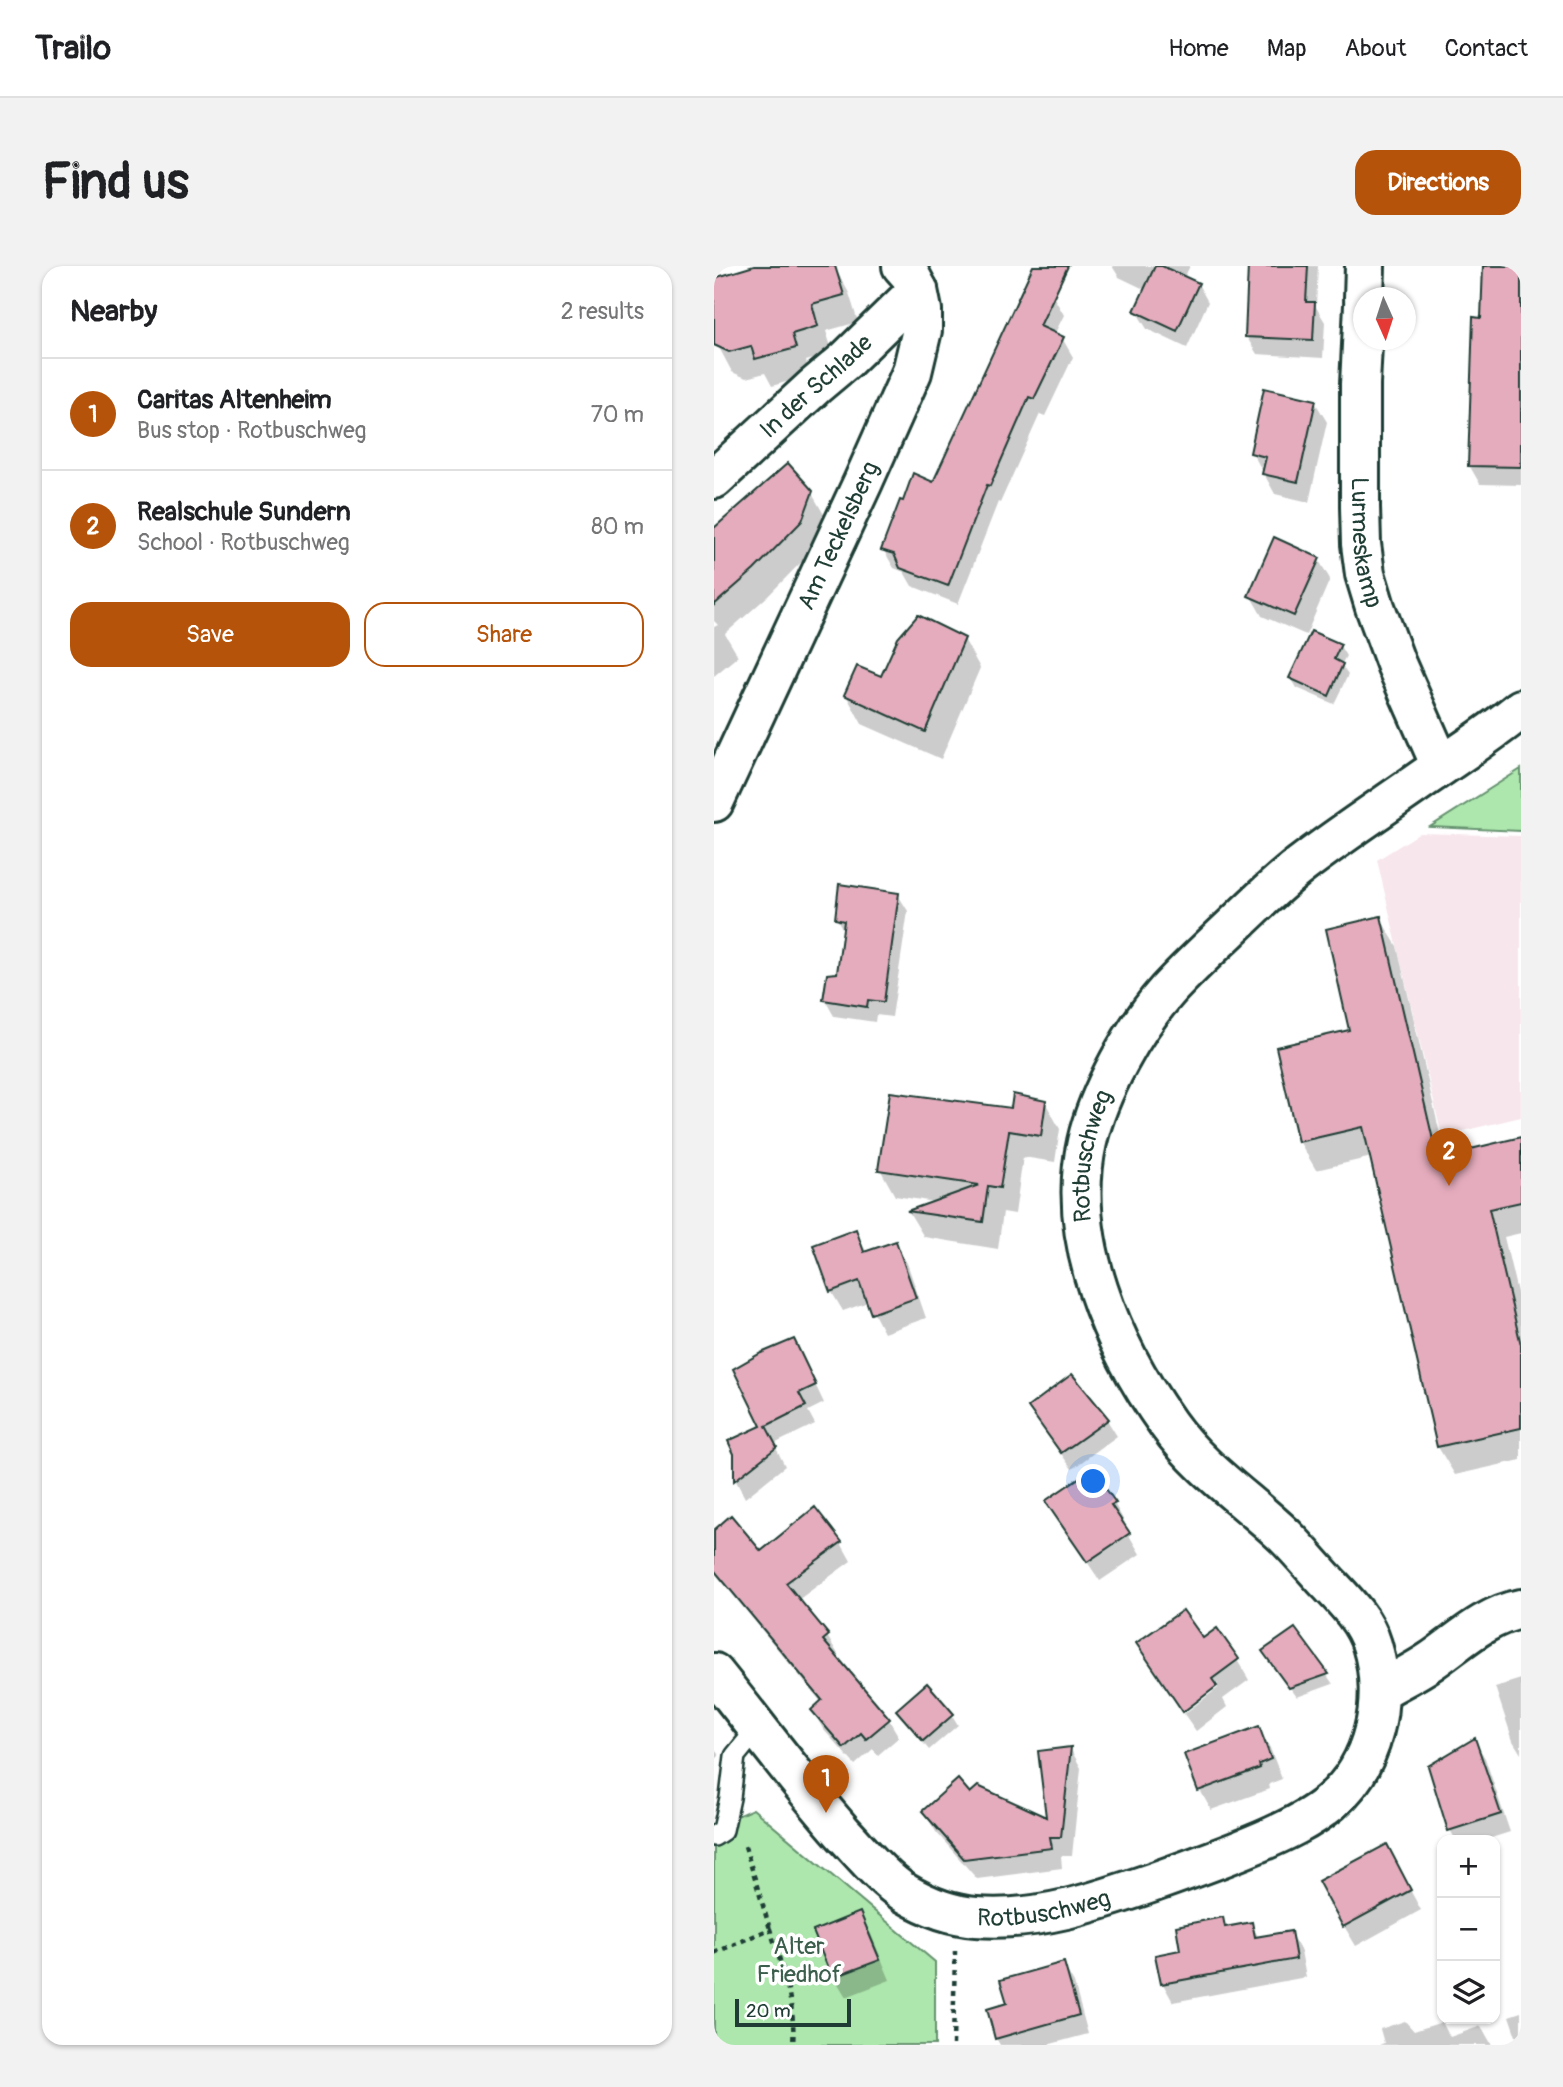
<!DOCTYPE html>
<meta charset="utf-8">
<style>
:root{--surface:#fff;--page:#f2f2f2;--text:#202124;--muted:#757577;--line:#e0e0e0;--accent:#b45309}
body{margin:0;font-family:Pangolin,sans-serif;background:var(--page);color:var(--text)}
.controls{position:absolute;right:21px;bottom:21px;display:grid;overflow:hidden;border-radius:14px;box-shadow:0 2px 5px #0004}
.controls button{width:63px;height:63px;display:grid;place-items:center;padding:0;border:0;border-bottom:2px solid var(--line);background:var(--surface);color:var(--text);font:35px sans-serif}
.compass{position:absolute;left:639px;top:21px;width:63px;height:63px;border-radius:50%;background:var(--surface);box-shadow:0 2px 5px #0004;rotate:177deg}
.scale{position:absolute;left:21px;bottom:18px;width:116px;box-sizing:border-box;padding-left:7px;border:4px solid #1f3d34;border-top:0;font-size:19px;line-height:24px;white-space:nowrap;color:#1f3d34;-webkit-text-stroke:5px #fff;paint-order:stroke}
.you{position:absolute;left:380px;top:1216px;width:24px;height:24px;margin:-18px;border:5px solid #fff;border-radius:50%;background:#1a73e8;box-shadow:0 0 0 10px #1a73e833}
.badge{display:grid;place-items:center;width:46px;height:46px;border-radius:50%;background:var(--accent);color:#fff;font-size:23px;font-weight:700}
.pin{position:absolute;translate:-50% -58px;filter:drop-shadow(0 2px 4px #0008)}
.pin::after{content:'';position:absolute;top:37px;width:24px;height:21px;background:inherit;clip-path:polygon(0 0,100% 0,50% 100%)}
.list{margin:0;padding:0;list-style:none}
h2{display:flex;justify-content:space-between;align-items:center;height:91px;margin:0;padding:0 28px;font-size:30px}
h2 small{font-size:23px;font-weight:400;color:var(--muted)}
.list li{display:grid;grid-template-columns:46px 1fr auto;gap:21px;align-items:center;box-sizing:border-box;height:112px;padding:0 28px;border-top:2px solid var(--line)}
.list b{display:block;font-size:26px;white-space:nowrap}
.list p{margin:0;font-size:23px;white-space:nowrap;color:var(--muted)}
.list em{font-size:23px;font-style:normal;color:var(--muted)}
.actions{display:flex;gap:14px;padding:21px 28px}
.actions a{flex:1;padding:16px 0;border:2px solid var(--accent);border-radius:21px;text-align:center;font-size:24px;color:var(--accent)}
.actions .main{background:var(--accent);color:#fff}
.icon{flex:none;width:38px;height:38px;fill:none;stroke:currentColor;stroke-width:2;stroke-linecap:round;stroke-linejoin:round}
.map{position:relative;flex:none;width:807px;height:1779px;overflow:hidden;border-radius:21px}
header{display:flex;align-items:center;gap:42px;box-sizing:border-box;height:98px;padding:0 35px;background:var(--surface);border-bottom:2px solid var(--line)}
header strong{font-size:33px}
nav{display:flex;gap:38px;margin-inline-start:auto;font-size:24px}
.intro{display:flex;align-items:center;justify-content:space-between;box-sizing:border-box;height:168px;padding:0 42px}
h1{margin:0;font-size:49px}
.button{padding:18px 32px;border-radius:21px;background:var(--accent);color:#fff;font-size:24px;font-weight:700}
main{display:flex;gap:42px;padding:0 42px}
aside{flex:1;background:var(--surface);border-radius:21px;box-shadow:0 2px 5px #0004}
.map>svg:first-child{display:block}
</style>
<header>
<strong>Trailo</strong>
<nav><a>Home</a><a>Map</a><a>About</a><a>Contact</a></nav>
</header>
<div class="intro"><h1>Find us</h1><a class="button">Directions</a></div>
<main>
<aside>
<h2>Nearby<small>2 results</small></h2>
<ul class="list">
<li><span class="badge">1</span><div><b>Caritas Altenheim</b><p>Bus stop · Rotbuschweg</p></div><em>70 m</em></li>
<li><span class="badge">2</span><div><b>Realschule Sundern</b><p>School · Rotbuschweg</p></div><em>80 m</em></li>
</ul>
<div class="actions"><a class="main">Save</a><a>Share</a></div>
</aside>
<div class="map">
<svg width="807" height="1779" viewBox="0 0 807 1779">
<rect width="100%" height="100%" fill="#fff"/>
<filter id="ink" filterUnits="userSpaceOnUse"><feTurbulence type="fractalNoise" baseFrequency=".0143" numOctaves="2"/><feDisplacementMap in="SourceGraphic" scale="14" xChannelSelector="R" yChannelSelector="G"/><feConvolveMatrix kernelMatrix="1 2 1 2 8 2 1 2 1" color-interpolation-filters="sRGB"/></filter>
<g filter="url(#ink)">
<polygon fill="#f7e6eb" points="706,567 807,570 807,851 728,870 663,594"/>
<g fill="#ade7ad" stroke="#669270" stroke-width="2">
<polygon points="807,503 807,565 716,561"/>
<polygon points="39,1543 221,1696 221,1779 0,1779 0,1560"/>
</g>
<g fill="#0003">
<polygon points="68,0 120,0 135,27 144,56 112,65 119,87 92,95 96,109 58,120 51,107 32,112 18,106 0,72 0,44"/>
<polygon points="398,0 476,0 470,12 484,18 494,36 473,82 433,63 422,45 432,24 405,11"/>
<polygon points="536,0 604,0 602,41 611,56 609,92 543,88 532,70"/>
<polygon points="771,0 807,0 807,219 766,218 755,199 769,54"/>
<polygon points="339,30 350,49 340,69 348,72 359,91 331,150 326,148 286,237 284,236 244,338 198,320 190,306 180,302 169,283 219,218"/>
<polygon points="601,136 613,156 595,236 561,228 538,186"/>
<polygon points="97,226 112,252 102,281 54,330 11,368 24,390 0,410 0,361 4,359 0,355 0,264"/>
<polygon points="604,293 616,313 592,369 548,350 536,329"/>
<polygon points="250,373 266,402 227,493 148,458 132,429"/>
<polygon points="626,380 632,390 627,399 634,409 620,438 583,422 577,412"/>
<polygon points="184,629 194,645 178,751 162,749 161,756 120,750 111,734 124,708 130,666 123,653"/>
<polygon points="666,652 683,680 731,890 807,873 807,967 790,971 807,1043 807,1194 741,1209 724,1181 658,891 602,904 585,875 637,765"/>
<polygon points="331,836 346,863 341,896 309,891 301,948 289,946 284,983 210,971 195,946 221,936 181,930 166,903 298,844"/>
<polygon points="141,965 153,987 181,977 193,997 212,1052 170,1067 154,1036 129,1045 117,1025"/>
<polygon points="89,1093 110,1137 94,1145 101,1158 60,1178 71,1200 31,1232 22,1215 22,1188 49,1160"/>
<polygon points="393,1154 403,1170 358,1203 326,1158"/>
<polygon points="333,1236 400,1237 411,1257 409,1259 426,1288 386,1315"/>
<polygon points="100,1244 127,1277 137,1295 84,1334 113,1370 124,1388 121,1390 175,1454 185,1471 164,1489 159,1483 141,1499 109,1463 99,1445 108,1437 0,1306 0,1266 46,1287"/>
<polygon points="581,1364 619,1418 583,1431 556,1395"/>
<polygon points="424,1377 523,1394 535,1414 509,1433 513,1441 482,1465 470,1448 504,1422 504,1417 468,1445"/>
<polygon points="807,1413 807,1488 799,1475 781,1421"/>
<polygon points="184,1445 238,1449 244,1459 215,1484 190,1454"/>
<polygon points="545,1462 556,1482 568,1513 555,1518 556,1523 497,1544 486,1524"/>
<polygon points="760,1474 771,1492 796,1566 771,1574 742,1574 736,1564 716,1501"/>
<polygon points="0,1481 5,1490 0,1495"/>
<polygon points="356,1482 367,1502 358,1590 347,1590 348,1602 263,1613 222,1566 210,1546 334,1554"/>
<polygon points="683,1600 707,1644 642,1680 630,1660"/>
<polygon points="145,1648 157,1668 176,1714 132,1731 120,1711"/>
<polygon points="508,1653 514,1662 537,1658 545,1672 576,1667 587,1685 592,1711 459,1736 449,1718 443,1690 468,1685"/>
<polygon points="349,1698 360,1717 374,1768 333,1779 286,1779 282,1772"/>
<polygon points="807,1746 807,1779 805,1779 795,1750"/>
<polygon points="691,1755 700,1765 728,1756 736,1771 767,1760 778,1779 665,1779 670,1777 666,1763"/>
</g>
<g fill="#e5acbd" stroke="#1f3d34" stroke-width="2">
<polygon points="40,0 121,0 130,29 98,38 104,60 78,68 82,82 41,93 37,80 15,86 0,79 0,12"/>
<polygon points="319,0 354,0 326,60 350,71 320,133 315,131 276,220 273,219 234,320 186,302 180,288 167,284 186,234 189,235 199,207 219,216"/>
<polygon points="441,0 448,0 485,17 463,65 420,45"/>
<polygon points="534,0 594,0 592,36 601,36 599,74 531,71"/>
<polygon points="769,0 807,0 807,201 754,200 759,51 767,52"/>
<polygon points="550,122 602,134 584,216 548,208 552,191 536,187"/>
<polygon points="74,197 99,225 88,255 40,304 0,339 0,262"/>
<polygon points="560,271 606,292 580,350 534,330"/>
<polygon points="204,349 251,372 211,466 130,429 143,400 167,410 184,372"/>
<polygon points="597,365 627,378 620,393 629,398 615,430 575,412"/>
<polygon points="125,618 185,627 170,736 154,734 153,741 109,734 113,708 123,707 130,655 121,653"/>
<polygon points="667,650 723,891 807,871 807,936 775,943 807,1079 807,1162 723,1181 649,861 584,876 562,781 635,764 612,663"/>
<polygon points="176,826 297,842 299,828 332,835 327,870 295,865 286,922 274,920 269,956 193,945 265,919 164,904"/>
<polygon points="142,963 150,986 182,975 202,1032 157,1048 145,1015 116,1026 99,979"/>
<polygon points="80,1073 102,1119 85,1127 92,1140 52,1160 63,1181 20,1215 20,1188 14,1175 47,1160 19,1103 47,1087"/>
<polygon points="358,1108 395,1153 347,1187 314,1141"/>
<polygon points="378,1203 402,1237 397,1239 416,1267 373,1296 331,1235"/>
<polygon points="101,1241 128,1276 72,1317 115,1369 109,1374 176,1453 152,1473 147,1467 130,1482 97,1444 108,1434 0,1304 0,1264 17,1249 47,1285"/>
<polygon points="469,1344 489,1372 503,1362 525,1393 498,1413 503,1420 469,1446 422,1377"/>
<polygon points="581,1362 615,1408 575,1422 548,1385"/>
<polygon points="213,1417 240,1448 209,1475 182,1444"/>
<polygon points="545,1460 557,1493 545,1498 546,1502 484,1525 470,1488"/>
<polygon points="761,1472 787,1548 734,1565 714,1500"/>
<polygon points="357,1481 347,1571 336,1571 338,1582 250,1593 208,1545 244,1513 256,1527 264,1520 332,1551 324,1485"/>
<polygon points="673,1578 697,1624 629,1661 604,1615"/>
<polygon points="146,1646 166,1694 118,1712 99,1665"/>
<polygon points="509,1651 511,1661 538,1656 541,1671 577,1665 582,1693 447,1718 441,1689 466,1684 462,1660"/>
<polygon points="350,1696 365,1749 281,1773 273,1743 293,1737 286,1714"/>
</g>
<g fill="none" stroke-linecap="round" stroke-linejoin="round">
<g stroke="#1f3d34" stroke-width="24">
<polyline id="lane" points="0,1570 9,1564 16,1532 21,1490 44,1462"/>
</g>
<g stroke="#1f3d34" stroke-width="44">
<g id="street">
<polyline points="650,32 651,0"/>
<path id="s1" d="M650 39 646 118V241L647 278 651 308 661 341 682 398 727 500"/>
<path id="s2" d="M0 213 101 120 132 94 204 24"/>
<path id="s3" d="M0 536 149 216 198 106 208 64V44L204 24 196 9 188 0"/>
<path id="s4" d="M0 1407C43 1460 84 1516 129 1567 148 1587 168 1612 191 1627 213 1640 236 1649 262 1651 324 1656 382 1636 440 1616 474 1604 508 1592 541 1578 599 1554 644 1529 660 1464 667 1438 666 1405 658 1379 651 1355 632 1336 615 1318 600 1302 586 1285 571 1270 532 1233 486 1203 454 1158 399 1081 351 973 373 876 384 827 420 762 453 725 473 703 494 684 515 664 538 642 561 619 587 599 627 568 669 541 710 512 743 489 777 468 807 443"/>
<path d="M665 1425C682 1415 701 1406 717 1395 746 1375 771 1350 807 1343"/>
</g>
</g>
<g stroke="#1f3d34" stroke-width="4.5" stroke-dasharray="5 5" stroke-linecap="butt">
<polyline points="31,1580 56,1663"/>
<path d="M0 1687 56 1663C68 1701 82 1739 79 1779"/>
<polyline points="239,1779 241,1685"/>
</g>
<use href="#lane" stroke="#fff" stroke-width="19"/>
<use href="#street" stroke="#fff" stroke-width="38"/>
</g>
</g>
<g text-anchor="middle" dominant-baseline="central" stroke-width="7" stroke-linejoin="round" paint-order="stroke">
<g font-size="24" fill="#1f3d34" stroke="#fff">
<text stroke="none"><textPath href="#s2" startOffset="138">In der Schlade</textPath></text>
<text stroke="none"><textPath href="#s3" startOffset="294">Am Teckelsberg</textPath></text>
<text stroke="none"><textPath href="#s1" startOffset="238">Lurmeskamp</textPath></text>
<text stroke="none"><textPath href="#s4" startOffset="1508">Rotbuschweg</textPath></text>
<text stroke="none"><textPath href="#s4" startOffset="436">Rotbuschweg</textPath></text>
</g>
<g font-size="24" fill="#3b5f4c" stroke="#fff">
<text x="85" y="1680">Alter<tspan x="85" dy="28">Friedhof</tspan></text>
</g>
</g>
</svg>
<div class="controls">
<button>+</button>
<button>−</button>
<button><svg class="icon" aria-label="layers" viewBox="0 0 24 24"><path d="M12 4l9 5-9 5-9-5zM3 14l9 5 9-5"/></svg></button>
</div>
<svg class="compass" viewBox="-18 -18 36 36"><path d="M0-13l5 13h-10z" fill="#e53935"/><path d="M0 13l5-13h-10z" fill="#757577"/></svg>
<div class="scale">20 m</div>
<div class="you"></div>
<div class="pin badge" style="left:112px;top:1547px">1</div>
<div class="pin badge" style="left:735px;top:920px">2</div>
</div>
</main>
